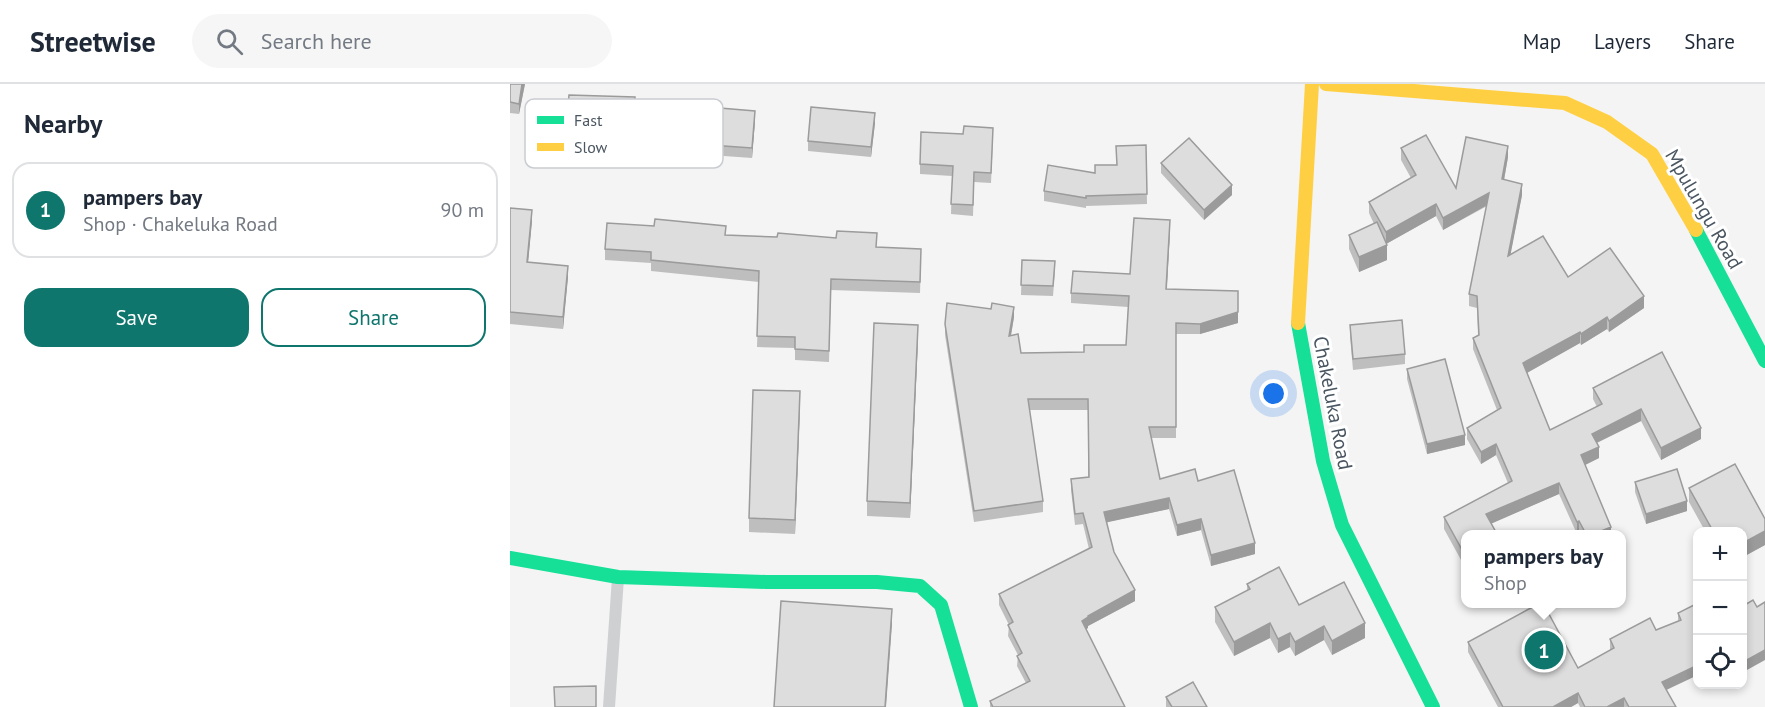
<!DOCTYPE html>
<meta charset="utf-8">
<style>
:root{--surface:#fff;--page:#f6f6f7;--text:#1f2937;--muted:#747a83;--line:#e0e1e3;--accent:#0f766e}
body{margin:0;font-family:"PT Sans",sans-serif;background:var(--page);color:var(--text)}
.controls{position:absolute;right:18px;bottom:18px;display:grid;overflow:hidden;border-radius:12px;box-shadow:0 3px 9px #0003}
.controls button{width:54px;height:54px;display:grid;place-items:center;padding:0;border:0;border-bottom:2px solid var(--line);background:var(--surface);color:var(--text);font:30px sans-serif}
.you{position:absolute;left:764px;top:310px;width:21px;height:21px;margin:-15px;border:4px solid #fff;border-radius:50%;background:#1a73e8;box-shadow:0 0 0 9px #1a73e833}
.badge{display:grid;place-items:center;width:39px;height:39px;border-radius:50%;background:var(--accent);color:#fff;font-size:20px;font-weight:700}
.pin{position:absolute;translate:-50% -50%;border:3px solid #fff;box-shadow:0 2px 6px #0006}
.popup{position:absolute;left:951px;top:446px;width:165px;height:78px;box-sizing:border-box;display:grid;place-content:center;border-radius:12px;background:var(--surface);filter:drop-shadow(0 2px 4px #0005);font-size:20px;white-space:nowrap;color:var(--muted)}
.popup b{font-size:22px;color:var(--text)}
.popup::after{content:'';position:absolute;left:50%;top:100%;margin-left:-12px;border:12px solid transparent;border-top-color:var(--surface)}
.list{margin:0;padding:0;list-style:none}
h2{display:flex;justify-content:space-between;align-items:center;height:78px;margin:0;padding:0 24px;font-size:26px}
h2 small{font-size:20px;font-weight:400;color:var(--muted)}
.list li{display:grid;grid-template-columns:39px 1fr auto;gap:18px;align-items:center;box-sizing:border-box;height:96px;margin:0 12px 12px;padding:0 12px;border:2px solid var(--line);border-radius:18px}
.list b{display:block;font-size:22px;white-space:nowrap}
.list p{margin:0;font-size:20px;white-space:nowrap;color:var(--muted)}
.list em{font-size:20px;font-style:normal;color:var(--muted)}
.actions{display:flex;gap:12px;padding:18px 24px}
.actions a{flex:1;padding:14px 0;border:2px solid var(--accent);border-radius:18px;text-align:center;font-size:21px;color:var(--accent)}
.actions .main{background:var(--accent);color:#fff}
.icon{flex:none;width:33px;height:33px;fill:none;stroke:currentColor;stroke-width:2;stroke-linecap:round;stroke-linejoin:round}
.map{position:relative;flex:none;width:1255px;height:623px;overflow:hidden}
header{display:flex;align-items:center;gap:36px;box-sizing:border-box;height:84px;padding:0 30px;background:var(--surface);border-bottom:2px solid var(--line)}
header strong{font-size:28px}
nav{display:flex;gap:33px;margin-inline-start:auto;font-size:21px}
.search{width:420px;height:54px;background:var(--page);display:flex;align-items:center;gap:15px;box-sizing:border-box;padding:0 21px;border-radius:33px;color:var(--muted);font-size:22px}
main{display:flex}
aside{flex:1;background:var(--surface)}
.map>svg:first-child{display:block}
</style>
<header>
<strong>Streetwise</strong>
<div class="search"><svg class="icon" aria-label="search" viewBox="0 0 24 24"><circle cx="10" cy="10" r="6"/><path d="M15 15l6 6"/></svg>Search here</div>
<nav><a>Map</a><a>Layers</a><a>Share</a></nav>
</header>
<main>
<aside>
<h2>Nearby<small></small></h2>
<ul class="list">
<li><span class="badge">1</span><div><b>pampers bay</b><p>Shop · Chakeluka Road</p></div><em>90 m</em></li>
</ul>
<div class="actions"><a class="main">Save</a><a>Share</a></div>
</aside>
<div class="map">
<svg width="1255" height="623" viewBox="0 0 1255 623">
<rect width="100%" height="100%" fill="#f4f4f4"/>
<g fill="none" stroke-linecap="round" stroke-linejoin="round">
<polyline stroke="#ced0d2" stroke-width="12" points="99,623 108,494"/>
<g stroke="#16e098" stroke-width="14">
<polyline points="1186,146 1255,277"/>
<polyline points="788,239 813,377 832,441 923,623"/>
<polyline points="0,474 108,493 256,498 367,498 410,502 431,521 461,623"/>
</g>
<g stroke="#ffcf43" stroke-width="14">
<polyline points="816,0 1055,19 1097,38 1142,70 1186,146"/>
<polyline points="788,239 802,0"/>
</g>
</g>
<g fill="#bebebf">
<polygon points="0,0 15,0 9,30 0,29"/>
<polygon points="125,13 124,60 41,56 39,82 18,80 18,70 58,21"/>
<polygon points="245,37 242,74 172,69 172,59"/>
<polygon points="365,39 361,73 298,67 298,57"/>
<polygon points="483,54 481,99 464,98 463,132 441,130 442,92 410,90 410,80"/>
<polygon points="636,61 637,120 576,122 576,124 534,117 534,107 607,81 606,62"/>
<polygon points="891,64 946,104 998,73 994,96 1012,111 1000,171 1134,224 1099,248 1097,245 1071,261 1070,259 1017,289 1040,346 1087,323 1083,315 1083,304 1152,268 1191,355 1151,376 1131,337 1087,359 1089,374 1075,381 1101,450 1070,450 1069,449 1067,450 1049,410 956,450 956,485 934,445 934,433 998,399 986,371 971,380 957,355 957,344 987,326 963,265 963,254 968,251 967,224 959,222 959,210 977,122 933,146 926,132 876,160 877,176 849,188 839,165 839,151 864,140 859,129 859,118 901,94 891,76"/>
<polygon points="651,79 722,111 694,136 651,89"/>
<polygon points="0,124 22,137 18,178 58,193 53,245 0,240"/>
<polygon points="660,147 657,205 728,239 690,250 666,250 666,354 641,354 650,395 688,397 745,470 701,482 691,446 667,452 659,425 596,438 604,468 625,517 578,542 578,544 576,545 615,623 480,623 480,617 516,599 507,582 508,571 498,552 499,541 489,521 489,510 579,465 573,440 565,441 561,406 561,395 578,393 578,326 519,326 533,417 533,428 464,438 435,251 435,240 504,233 501,251 511,269 574,268 616,261 618,223 561,219 561,209 620,190"/>
<polygon points="216,151 367,163 411,177 410,209 321,206 319,278 285,276 285,264 247,263 249,198 141,187 141,179 95,176 95,165"/>
<polygon points="512,176 545,187 543,212 511,211"/>
<polygon points="840,241 895,270 895,280 843,286 840,252"/>
<polygon points="408,255 400,434 357,432 357,417"/>
<polygon points="897,285 955,361 917,370 897,295"/>
<polygon points="290,322 285,450 239,448 239,434"/>
<polygon points="1125,398 1177,427 1136,440 1125,408"/>
<polygon points="1179,404 1255,435 1255,461 1233,473 1233,447 1195,447 1179,418"/>
<polygon points="737,500 789,521 855,554 822,571 814,556 785,572 780,563 768,569 760,554 724,572 705,538 705,523 737,507"/>
<polygon points="1243,516 1237,586 1233,578 1233,522"/>
<polygon points="1188,519 1156,606 1166,623 1070,623 1068,619 1061,623 988,623 958,568 958,558 1068,584 1100,566 1100,555 1146,546 1168,537 1168,529"/>
<polygon points="656,613 697,623 656,623"/>
</g>
<g fill="#9b9b9b">
<polygon points="12,0 15,0 9,30 9,20"/>
<polygon points="245,27 245,37 242,74 242,64"/>
<polygon points="365,29 365,39 361,73 361,63"/>
<polygon points="998,62 998,73 992,107 992,95"/>
<polygon points="1012,100 1012,111 998,184 998,172"/>
<polygon points="722,101 722,111 694,136 694,126"/>
<polygon points="979,109 979,120 933,146 933,134"/>
<polygon points="926,120 926,132 876,160 876,148"/>
<polygon points="22,126 22,137 17,190 17,178"/>
<polygon points="660,136 660,147 656,215 656,205"/>
<polygon points="877,161 877,176 849,188 849,173"/>
<polygon points="58,182 58,193 53,245 53,233"/>
<polygon points="728,207 728,239 690,250 690,240"/>
<polygon points="1134,212 1134,224 1099,248 1099,237"/>
<polygon points="504,223 504,233 499,263 499,252"/>
<polygon points="1097,233 1097,245 1071,261 1071,250"/>
<polygon points="408,241 408,255 400,434 400,419"/>
<polygon points="1070,248 1070,259 1013,291 1013,279"/>
<polygon points="290,307 290,322 285,450 285,436"/>
<polygon points="1131,325 1131,337 1082,361 1082,350"/>
<polygon points="1191,344 1191,355 1151,376 1151,364"/>
<polygon points="955,351 955,361 917,370 917,360"/>
<polygon points="986,360 986,371 971,380 971,368"/>
<polygon points="1089,363 1089,374 1071,383 1071,371"/>
<polygon points="1049,399 1049,410 976,442 976,430"/>
<polygon points="659,414 659,425 594,439 594,428"/>
<polygon points="1177,417 1177,427 1136,440 1136,430"/>
<polygon points="691,435 691,446 667,452 667,441"/>
<polygon points="1069,437 1069,449 1067,450 1067,438"/>
<polygon points="1101,443 1101,450 1084,450"/>
<polygon points="1255,447 1255,461 1233,473 1233,459"/>
<polygon points="745,459 745,470 701,482 701,471"/>
<polygon points="625,506 625,517 578,542 578,544 572,548 572,537 578,532"/>
<polygon points="382,525 382,540 376,623 375,623"/>
<polygon points="760,539 760,554 724,572 724,558"/>
<polygon points="855,539 855,554 822,571 822,557"/>
<polygon points="814,542 814,556 785,572 785,558"/>
<polygon points="780,549 780,563 768,569 768,555"/>
<polygon points="1255,566 1255,576 1237,586 1237,576"/>
<polygon points="1188,581 1188,591 1152,608 1152,598"/>
<polygon points="1068,609 1068,619 1061,623 1043,623"/>
<polygon points="1114,614 1114,623 1097,623"/>
</g>
<g fill="#ddddde" stroke="#9b9b9b" stroke-width="1.5">
<polygon points="0,0 12,0 9,20 0,18"/>
<polygon points="59,11 125,13 124,50 41,46 39,71 18,70 21,19 58,21"/>
<polygon points="174,21 245,27 242,64 172,59"/>
<polygon points="301,23 365,29 361,63 298,57"/>
<polygon points="454,42 483,44 481,89 464,88 463,121 441,120 443,82 410,80 411,48 453,50"/>
<polygon points="916,51 946,104 956,53 998,62 992,95 1012,100 998,172 1033,152 1058,193 1100,164 1134,212 1099,237 1097,233 1071,250 1070,248 1013,279 1040,346 1092,320 1083,304 1152,268 1191,344 1151,364 1131,325 1082,350 1089,363 1071,371 1101,443 1084,450 1076,450 1069,437 1067,438 1049,399 976,430 987,450 956,450 956,473 934,433 1002,397 986,360 971,368 957,344 991,324 963,254 969,251 967,212 959,210 979,109 933,134 926,120 876,148 859,118 906,91 891,64"/>
<polygon points="679,54 722,101 694,126 651,79"/>
<polygon points="636,61 637,110 576,112 576,114 534,107 538,81 585,89 585,81 607,81 606,62"/>
<polygon points="0,124 22,126 17,178 58,182 53,233 0,228"/>
<polygon points="624,134 660,136 656,205 728,207 728,228 690,240 666,239 666,343 639,343 650,395 685,385 688,397 724,386 745,459 701,471 691,435 667,441 659,414 594,428 604,468 625,506 578,532 578,533 572,537 615,623 483,623 480,617 520,597 507,572 512,569 498,541 503,538 489,510 582,463 573,429 565,430 561,395 579,393 578,315 518,315 533,417 464,427 435,240 437,219 481,225 482,219 504,223 499,252 508,250 511,269 574,268 574,261 616,261 619,212 561,209 563,187 620,190"/>
<polygon points="145,135 216,142 215,151 267,153 268,149 326,154 327,147 367,149 366,163 411,165 410,198 321,195 319,267 285,265 285,253 247,252 249,187 141,176 141,168 95,165 97,139 144,142"/>
<polygon points="867,138 877,161 849,173 839,151"/>
<polygon points="512,176 545,177 543,202 511,201"/>
<polygon points="892,236 895,270 843,275 840,241"/>
<polygon points="364,239 408,241 400,419 357,417"/>
<polygon points="935,275 955,351 917,360 897,285"/>
<polygon points="243,306 290,307 285,436 239,434"/>
<polygon points="1225,380 1255,435 1255,447 1233,459 1233,447 1203,447 1179,404"/>
<polygon points="1167,385 1177,417 1136,430 1125,398"/>
<polygon points="769,483 789,521 834,498 855,539 822,557 814,542 785,558 780,549 768,555 760,539 724,558 705,523 740,505 737,500"/>
<polygon points="1243,516 1247,523 1255,518 1255,566 1237,576 1233,568 1233,522"/>
<polygon points="271,517 382,525 375,623 264,623"/>
<polygon points="1030,519 1033,519 1068,584 1104,564 1100,555 1140,534 1146,546 1171,536 1168,529 1188,519 1188,581 1152,598 1166,623 1119,623 1114,614 1097,623 1075,623 1068,609 1043,623 993,623 958,558"/>
<polygon points="683,598 697,623 662,623 656,613"/>
<polygon points="86,602 86,623 45,623 44,603"/>
</g>
<g text-anchor="middle" dominant-baseline="central" stroke-width="6" stroke-linejoin="round" paint-order="stroke">
<g font-size="20" fill="#4a5661" stroke="#fff">
<text transform="translate(1194 125) rotate(60)">Mpulungu Road</text>
<text transform="translate(823 319) rotate(79)">Chakeluka Road</text>
</g>
</g>
<rect x="15" y="15" width="198" height="69" rx="9" fill="#fff" stroke="#c9ccd0" stroke-width="1.5"/>
<rect x="27" y="32" width="27" height="8" fill="#16e098"/>
<rect x="27" y="59" width="27" height="8" fill="#ffcf43"/>
<g font-size="16" fill="#4a5661">
<text x="64" y="42">Fast</text>
<text x="64" y="69">Slow</text>
</g>
</svg>
<div class="controls">
<button>+</button>
<button>−</button>
<button><svg class="icon" aria-label="locate" viewBox="0 0 24 24"><circle cx="12" cy="12" r="6"/><path d="M12 2v4M12 18v4M2 12h4M18 12h4"/></svg></button>
</div>
<div class="you"></div>
<div class="pin badge" style="left:1034px;top:566px">1</div>
<div class="popup"><b>pampers bay</b>Shop</div>
</div>
</main>
